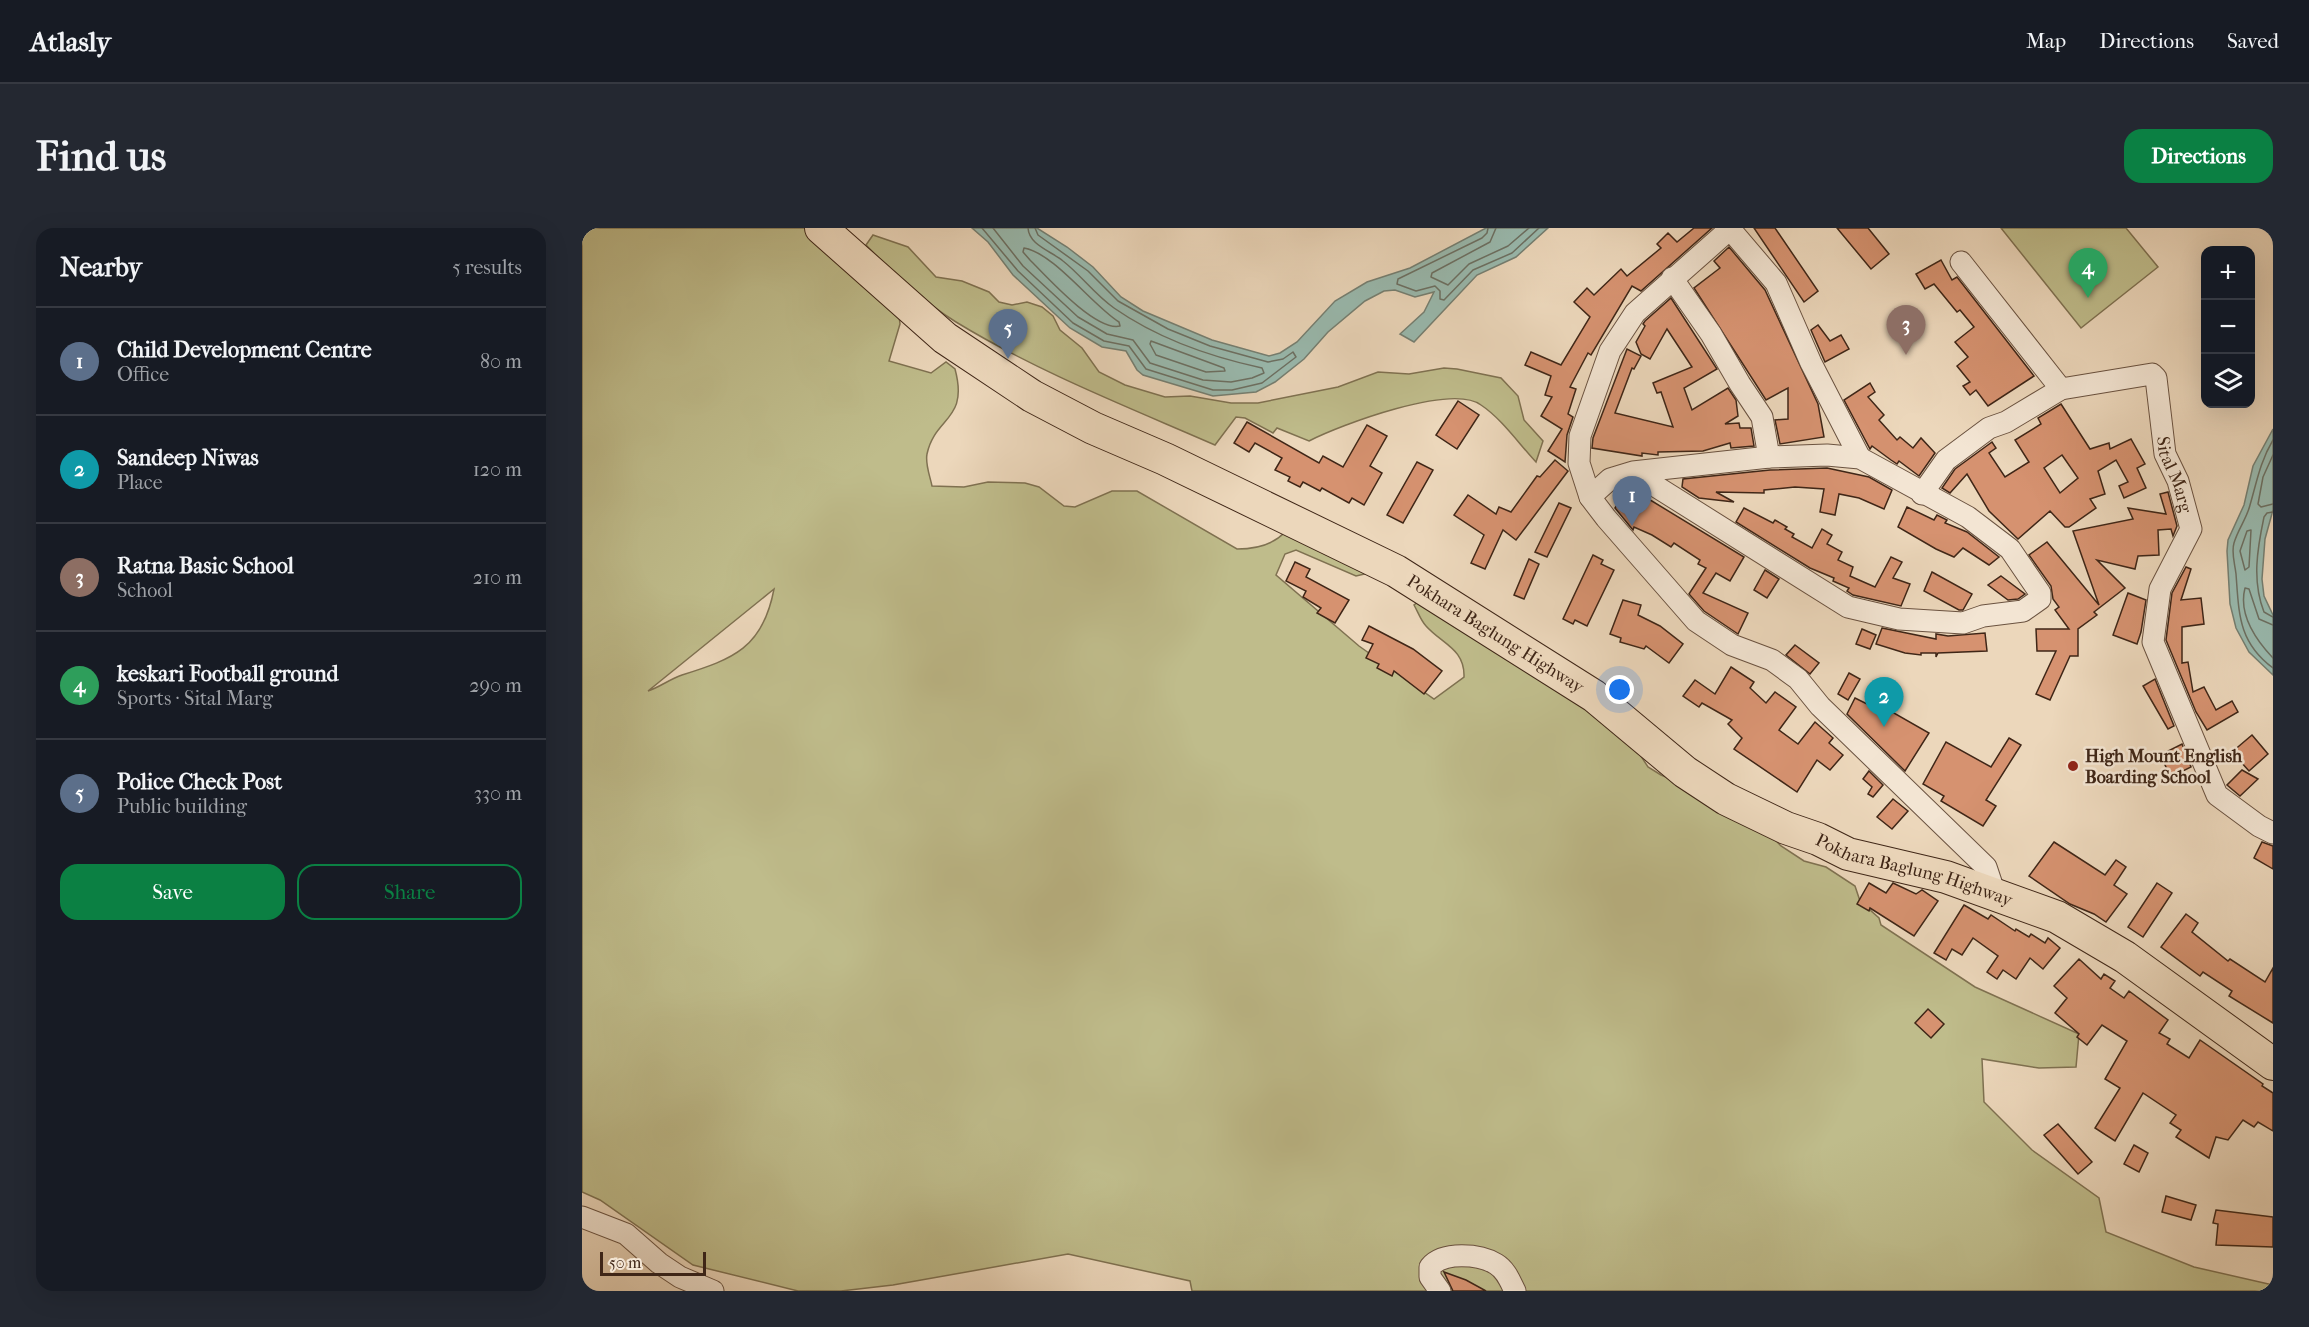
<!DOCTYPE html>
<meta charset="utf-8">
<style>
:root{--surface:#171b24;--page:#242831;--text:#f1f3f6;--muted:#9ea1a6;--line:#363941;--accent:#0b8043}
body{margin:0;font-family:"IM FELL French Canon",serif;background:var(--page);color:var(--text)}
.controls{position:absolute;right:18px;top:18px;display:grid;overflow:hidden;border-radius:12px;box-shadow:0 6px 24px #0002}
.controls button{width:54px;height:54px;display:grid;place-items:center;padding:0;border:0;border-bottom:2px solid var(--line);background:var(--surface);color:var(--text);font:30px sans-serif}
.scale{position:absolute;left:18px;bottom:15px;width:106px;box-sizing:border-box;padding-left:6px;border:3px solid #3f2617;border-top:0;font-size:16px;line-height:21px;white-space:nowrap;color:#3f2617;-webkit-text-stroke:4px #f3e5d3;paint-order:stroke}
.you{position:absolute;left:1038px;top:462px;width:21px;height:21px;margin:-15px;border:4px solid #fff;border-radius:50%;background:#1a73e8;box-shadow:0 0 0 9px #1a73e833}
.badge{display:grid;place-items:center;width:39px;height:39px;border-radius:50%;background:var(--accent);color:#fff;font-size:20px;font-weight:700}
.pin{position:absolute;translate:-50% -50px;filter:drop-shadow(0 2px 3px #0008)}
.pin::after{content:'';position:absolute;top:32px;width:21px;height:18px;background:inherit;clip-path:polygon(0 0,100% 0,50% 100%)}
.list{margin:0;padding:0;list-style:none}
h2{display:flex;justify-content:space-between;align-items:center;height:78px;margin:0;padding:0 24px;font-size:26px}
h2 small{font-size:20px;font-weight:400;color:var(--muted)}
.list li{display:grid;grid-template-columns:39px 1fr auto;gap:18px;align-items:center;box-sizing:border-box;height:108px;padding:0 24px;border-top:2px solid var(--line)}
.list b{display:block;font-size:22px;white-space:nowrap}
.list p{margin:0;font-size:20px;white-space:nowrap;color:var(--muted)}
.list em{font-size:20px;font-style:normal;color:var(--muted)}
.actions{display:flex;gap:12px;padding:18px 24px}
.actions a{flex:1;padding:14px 0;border:2px solid var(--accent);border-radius:18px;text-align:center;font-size:21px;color:var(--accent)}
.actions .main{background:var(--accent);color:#fff}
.icon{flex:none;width:33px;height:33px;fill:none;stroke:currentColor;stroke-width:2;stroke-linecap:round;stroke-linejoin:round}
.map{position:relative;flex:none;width:1691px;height:1063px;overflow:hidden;border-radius:18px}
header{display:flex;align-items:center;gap:36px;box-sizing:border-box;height:84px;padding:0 30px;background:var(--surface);border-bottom:2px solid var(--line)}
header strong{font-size:28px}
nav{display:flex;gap:33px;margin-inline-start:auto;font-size:21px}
.intro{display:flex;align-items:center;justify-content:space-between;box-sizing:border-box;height:144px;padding:0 36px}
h1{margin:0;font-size:42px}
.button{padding:15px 27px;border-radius:18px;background:var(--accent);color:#fff;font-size:21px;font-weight:700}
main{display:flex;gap:36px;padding:0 36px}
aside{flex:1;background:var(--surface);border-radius:18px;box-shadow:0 6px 24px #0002}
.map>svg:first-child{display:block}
</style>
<header>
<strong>Atlasly</strong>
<nav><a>Map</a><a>Directions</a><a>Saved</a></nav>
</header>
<div class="intro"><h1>Find us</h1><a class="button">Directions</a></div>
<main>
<aside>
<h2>Nearby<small>5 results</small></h2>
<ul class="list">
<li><span class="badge" style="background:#5c6f8a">1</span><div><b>Child Development Centre</b><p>Office</p></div><em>80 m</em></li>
<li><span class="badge" style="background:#0f9aa8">2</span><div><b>Sandeep Niwas</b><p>Place</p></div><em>120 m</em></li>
<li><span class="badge" style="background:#8d6e63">3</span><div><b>Ratna Basic School</b><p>School</p></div><em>210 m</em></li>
<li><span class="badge" style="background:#2e9e5b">4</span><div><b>keskari Football ground</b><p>Sports · Sital Marg</p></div><em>290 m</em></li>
<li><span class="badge" style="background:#5c6f8a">5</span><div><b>Police Check Post</b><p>Public building</p></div><em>330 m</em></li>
</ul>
<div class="actions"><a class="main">Save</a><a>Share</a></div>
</aside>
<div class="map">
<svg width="1691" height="1063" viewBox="0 0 1691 1063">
<rect width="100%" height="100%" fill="#ecd7bb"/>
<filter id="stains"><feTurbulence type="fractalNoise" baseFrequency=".00333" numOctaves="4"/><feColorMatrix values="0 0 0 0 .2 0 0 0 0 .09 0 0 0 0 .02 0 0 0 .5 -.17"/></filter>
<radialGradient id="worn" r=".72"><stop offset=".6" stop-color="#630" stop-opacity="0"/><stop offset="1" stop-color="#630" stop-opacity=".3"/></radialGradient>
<g fill="#bfbc8b" stroke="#7f7151" stroke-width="1.5" fill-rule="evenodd">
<path d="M0 0H232L316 80 318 96 307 133 349 145 364 134 373 141C387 193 353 188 345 226 343 236 348 248 350 258L382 259 406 254 443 255 457 259 482 278 493 279 530 263H555L655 321C672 321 691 317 703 304L787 345 774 348 714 322 703 326 694 347 777 418 852 471 882 449C883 421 860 416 844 398 839 393 836 384 832 377L840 371 1046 508 1066 539 1079 547 1162 580 1199 618 1222 633 1244 639 1273 658 1278 673 1297 690 1299 697 1393 759 1497 806 1494 839 1457 840 1400 831 1402 874 1450 922 1517 970 1524 1004 1612 1039 1691 1057V1063H610L608 1053 486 1026 311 1057 259 1063H216L111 1037 18 972 0 964ZM192 361C181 420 151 431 100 447 88 451 78 459 66 463Z"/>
<polygon points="1419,0 1544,0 1576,39 1499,100"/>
<path d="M291 7 326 19 354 49 380 53 407 64 417 74 430 77 445 74 460 79 471 88 478 102 500 120 517 144 543 157 583 169 608 168 649 175H676L756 159 796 144 827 146 862 140 875 141 919 150 936 168 942 192 961 213 954 234C937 216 920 191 899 177 870 155 758 197 727 213L695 200 691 205 663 190 654 189 633 217C546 179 456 144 374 94 340 73 311 45 284 17Z"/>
</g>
<g fill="#99baaf" stroke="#757f72" stroke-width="1.5">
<polygon points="390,0 455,0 485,19 511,39 539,69 561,83 630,112 687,128 698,125 715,114 753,73 785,54 828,40 904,0 966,0 934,29 895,47 832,114 818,106 842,84 852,64 833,69 813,62 802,63 783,73 746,104 722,131 693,154 674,164 631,168 561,147 555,142 544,123 520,119 488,100 431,47 406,14"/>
<polygon points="1691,201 1691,282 1683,311 1680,351 1682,368 1691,387 1691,447 1667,424 1654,400 1648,376 1645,323 1646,312 1662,277 1671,238"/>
</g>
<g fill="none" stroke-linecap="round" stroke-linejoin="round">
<g stroke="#6c7063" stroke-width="1.5">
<polyline points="400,0 436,43 491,95 522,113 547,118 564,141 631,162 650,162 680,155 714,129 711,124 701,131 686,134 628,118 586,101 536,73 506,43 456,7 453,0"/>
<path d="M411 0 441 38 496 89 525 106 551 112 568 135 621 152 649 154 670 150 682 145 680 140C629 129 575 110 532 80 513 67 499 47 481 33 469 23 447 17 446 0"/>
<polyline points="906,0 905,5 900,10 816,51 815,56 834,63 853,58 858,63 858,71 862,72 891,42 930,25 957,0"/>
<polyline points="914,0 908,14 850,45 849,49 866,57 887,36 926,18 947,0"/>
<path d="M442 20C472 25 510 77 537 94L538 98C514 104 464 48 448 32L441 24Z"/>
<polygon points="569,113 642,140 643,143 624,144 574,127 568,116"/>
<path d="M1691 212C1678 234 1675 253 1668 277 1665 290 1656 301 1652 315 1649 325 1653 336 1654 346 1657 385 1656 414 1691 440"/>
<polyline points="1691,227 1681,249 1676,276 1679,279 1691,276"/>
<path d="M1691 284 1685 285 1682 289C1675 322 1670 353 1682 384L1691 389"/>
<polygon points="1669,302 1667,339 1663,342 1658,323 1665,303"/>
<path d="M1691 397 1677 391 1667 361 1663 360C1656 387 1674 412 1691 430"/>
</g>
</g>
<g fill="#d69270" stroke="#3f2617" stroke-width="1.5" fill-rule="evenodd">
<polygon points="1112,0 1130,0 1059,63 1050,58 1009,127 1006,125 988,159 994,161 986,186 991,189 985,207 983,234 966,223 980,201 959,188 970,169 963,167 969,148 943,137 949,124 979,137 1008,89 992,74 1005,60 1012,67 1039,41 1045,48 1079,20 1075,16 1086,5 1095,14"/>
<polygon points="1172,0 1193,0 1236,63 1222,74"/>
<polygon points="1255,0 1286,0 1307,26 1289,41"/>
<polygon points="1147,19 1183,62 1236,176 1242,209 1198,216 1193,192 1206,191 1206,160 1184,172 1112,60 1138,40 1132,33"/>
<polygon points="1359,32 1370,52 1375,49 1452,148 1406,178 1394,162 1388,167 1381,158 1388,154 1375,138 1386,129 1373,114 1392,99 1378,82 1375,84 1352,56 1343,61 1334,46"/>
<polygon points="1089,70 1135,141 1102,160 1110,182 1146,160 1154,172 1156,188 1143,196 1157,195 1158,200 1169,200 1172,218 1149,220 1148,215 1121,223 1076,224 1076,227 1060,225 1060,228 1010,220 1011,210 1045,121 1059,128 1052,141 1050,140 1033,185 1091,199 1079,164 1075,165 1071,155 1110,139 1085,101 1068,131 1059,126 1054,114 1063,98 1061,96 1063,93"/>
<polygon points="1236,97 1248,113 1259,107 1267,121 1243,134 1229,102"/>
<polygon points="1288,155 1293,164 1286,169 1302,187 1297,192 1315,212 1318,209 1331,220 1339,210 1353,225 1337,248 1317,233 1315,236 1309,232 1290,218 1288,221 1262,172"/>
<polygon points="876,173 897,187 875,221 854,207"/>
<path d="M1479 176 1508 221 1527 215 1528 221 1549 211 1563 236 1555 240 1564 260 1542 270 1537 258 1546 254 1534 232 1516 243 1523 266 1508 271 1514 280 1487 299H1483L1468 283 1436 311 1407 283 1385 246 1368 265 1360 260 1373 241 1410 214 1414 220 1407 225 1423 249 1447 234 1433 212 1459 196 1456 190ZM1480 227 1496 250 1478 265 1462 240Z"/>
<polygon points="665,194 737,235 741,228 761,239 785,197 805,208 788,238 800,245 782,277 770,270 767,275 740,260 738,263 721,254 718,259 706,253 708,249 693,242 700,230 673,215 667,224 652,215"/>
<polygon points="973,232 986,243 934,312 921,302 903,341 889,335 902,307 872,287 886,267 914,286 917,279 929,284 955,248 958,249"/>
<polygon points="835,234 851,242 821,295 805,287"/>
<polygon points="1245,240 1287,249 1310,262 1302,281 1277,270 1257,266 1253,287 1238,284 1242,261 1213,259 1182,262 1182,265 1134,264 1152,274 1117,270 1100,259 1101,251 1188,242"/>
<polygon points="1586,264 1595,298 1591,308 1589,301 1576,302 1577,327 1556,328 1553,341 1515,332 1543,360 1512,384 1515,387 1496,401 1496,428 1488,428 1468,472 1454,466 1474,423 1455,423 1454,401 1487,401 1473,382 1477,379 1471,371 1469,358 1447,327 1465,314 1517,377 1491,303 1551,291 1546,280 1584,286 1578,266"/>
<polygon points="1060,267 1162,329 1148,353 1134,345 1121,365 1166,385 1156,406 1122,383 1107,366 1124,340 1116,336 1118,332 1092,315 1089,319 1070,307 1052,299 1051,302 1033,280 1039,271 1053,280"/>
<polygon points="977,275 989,280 965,329 953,324"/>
<polygon points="1325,279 1352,292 1355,287 1365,292 1363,295 1385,304 1417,329 1407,337 1381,320 1372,329 1354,321 1316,299"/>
<polygon points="1162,280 1191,295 1193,292 1205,299 1203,301 1212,306 1210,309 1230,320 1240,301 1250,307 1245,316 1260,324 1256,332 1271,339 1268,348 1293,359 1309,329 1320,334 1311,350 1328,356 1319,378 1271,367 1265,363 1267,360 1251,353 1252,350 1228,340 1154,294"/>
<polygon points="1011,327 1021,332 1019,336 1032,342 1005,398 993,392 991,396 981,391"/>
<polygon points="947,331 957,336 942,371 932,367"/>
<polygon points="713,334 728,341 724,349 767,372 753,395 735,385 739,380 721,369 724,363 704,353"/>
<polygon points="1604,339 1609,341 1599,372 1619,370 1622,396 1600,399 1600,435 1606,434 1611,464 1622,459 1634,482 1650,473 1656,484 1625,502 1614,484 1584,412 1590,365"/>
<polygon points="1183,342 1197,351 1185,370 1172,362"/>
<polygon points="1350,344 1390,366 1381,382 1377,382 1342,363"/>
<polygon points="1419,348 1443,366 1436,371 1426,372 1406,357"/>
<polygon points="1546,365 1564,372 1559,404 1555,416 1531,407"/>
<polygon points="1041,372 1059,377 1056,387 1078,398 1101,416 1087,435 1064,418 1062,421 1038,414 1039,410 1028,406"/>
<polygon points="787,398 831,421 860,443 842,466 812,443 810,448 795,440 797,436 784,430 791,416 780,412"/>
<polygon points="1300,400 1354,411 1354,406 1366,408 1403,405 1405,423 1356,425 1354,429 1354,425 1339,425 1339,427 1323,425 1294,416"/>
<polygon points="1280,401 1294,407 1288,421 1274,416"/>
<polygon points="1213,417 1237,435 1228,446 1204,427"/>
<polygon points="1149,439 1172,454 1168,460 1184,475 1193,464 1214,479 1197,502 1216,516 1233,494 1251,510 1247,515 1261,527 1248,542 1235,532 1215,564 1152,521 1160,510 1146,496 1150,492 1120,475 1117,479 1101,468 1113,452 1133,466"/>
<polygon points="1267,445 1278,451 1266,472 1256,466"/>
<polygon points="1573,451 1592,498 1586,501 1561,458"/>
<polygon points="1273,470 1303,485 1305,481 1347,505 1323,543 1265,486"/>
<polygon points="1670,507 1686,526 1667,543 1650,524"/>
<polygon points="1427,510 1439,517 1404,572 1414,578 1401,598 1359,573 1362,568 1341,556 1364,514 1409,539"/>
<polygon points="1600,516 1609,539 1589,549 1578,527"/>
<polygon points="1660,542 1676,551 1658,568 1645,557"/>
<polygon points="1287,543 1301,557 1291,569 1286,566 1290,559 1281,551"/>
<polygon points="1311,571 1326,583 1310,601 1295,589"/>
<polygon points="1472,614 1523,647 1534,632 1544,639 1532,657 1545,666 1524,694 1512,686 1488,676 1447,648"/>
<polygon points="1680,614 1691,618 1691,641 1672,630"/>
<polygon points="1287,655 1304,665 1311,655 1334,666 1340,662 1356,673 1332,708 1288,680 1287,683 1275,676"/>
<polygon points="1575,655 1590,665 1561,709 1546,699"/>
<polygon points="1382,677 1406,691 1409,687 1433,703 1434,701 1447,709 1449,706 1463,715 1466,710 1478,720 1461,741 1448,730 1434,751 1421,742 1415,751 1405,744 1416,728 1391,710 1380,727 1370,721 1364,732 1352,725"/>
<polygon points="1604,686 1616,695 1610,704 1646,733 1648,731 1683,754 1691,740 1691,795 1647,768 1650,763 1621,744 1618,748 1579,719"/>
<polygon points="1497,731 1519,751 1522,746 1533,753 1528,760 1542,770 1547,763 1586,792 1577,805 1588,811 1585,816 1607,830 1618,812 1681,856 1680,858 1691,865 1691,903 1676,894 1672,899 1661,892 1646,912 1634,909 1627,930 1594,909 1599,902 1588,895 1594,887 1561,865 1533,913 1513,900 1538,860 1523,851 1545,813 1520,797 1505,817 1495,809 1497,806 1473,785 1485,770 1472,758"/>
<polygon points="1346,781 1362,796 1349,810 1333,795"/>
<polygon points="1476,896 1510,934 1496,946 1462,907"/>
<polygon points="1552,917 1566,925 1557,944 1542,936"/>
<polygon points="1584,968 1614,977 1609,992 1580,984"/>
<polygon points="1634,982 1691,989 1691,1019 1634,1017 1636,996 1631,995"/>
<polygon points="862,1044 884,1052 904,1063 871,1063"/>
</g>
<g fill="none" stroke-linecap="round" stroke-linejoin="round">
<g stroke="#6a5240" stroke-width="23">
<g id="minor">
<polyline points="1379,34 1479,161"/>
<polyline points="1090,50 1129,106 1158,156 1180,189 1187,229"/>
<polyline points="1278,230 1229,135 1194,55 1148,1 1053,85 1028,123 998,208 997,235 1008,269 1024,290 1114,393 1150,417 1190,432 1216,451 1238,478 1404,639 1413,666"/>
<path id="s1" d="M1340 266 1364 232 1407 200 1424 194 1479 161 1570 146 1574 150 1583 226 1596 253 1609 301 1578 361 1571 414 1635 567 1677 598 1691 605"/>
<polyline points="1008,269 1028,251 1051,244 1187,229 1245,227 1278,230 1386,289 1428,321 1458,365 1458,371 1441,383 1401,388 1381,395 1317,391 1266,379 1051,244"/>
<polyline points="0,989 44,1006 77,1035 98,1049 131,1063"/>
<path d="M858 1063 848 1049V1039C861 1023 898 1026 914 1036 924 1042 928 1053 933 1063"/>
</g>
</g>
<g stroke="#3f2617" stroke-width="34">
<g id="highway">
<path id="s2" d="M239 0 363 110 450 168 511 200 583 231 814 343 1012 468 1103 544 1144 571 1204 600 1236 611 1266 626 1364 649 1475 689 1543 729 1691 836"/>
</g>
</g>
<use href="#minor" stroke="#f3e5d3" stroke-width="21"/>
<use href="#highway" stroke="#ecd7bb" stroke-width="32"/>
</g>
<circle fill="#8f2418" stroke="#f3e5d3" stroke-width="2" cx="1491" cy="538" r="6"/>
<g text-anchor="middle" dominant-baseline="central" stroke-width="5" stroke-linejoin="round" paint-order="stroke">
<g font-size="18" fill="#3f2617" stroke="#f3e5d3">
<text stroke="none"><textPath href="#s1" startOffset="374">Sital Marg</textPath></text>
<text stroke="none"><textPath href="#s2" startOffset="792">Pokhara Baglung Highway</textPath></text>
<text stroke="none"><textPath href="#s2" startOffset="1278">Pokhara Baglung Highway</textPath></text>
</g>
<g font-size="18" font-weight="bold" fill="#3f2617" stroke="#f3e5d3" text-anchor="start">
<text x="1503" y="528">High Mount English<tspan x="1503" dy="21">Boarding School</tspan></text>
</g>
</g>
<rect width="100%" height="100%" filter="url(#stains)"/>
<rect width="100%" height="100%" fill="url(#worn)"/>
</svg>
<div class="controls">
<button>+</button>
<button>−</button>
<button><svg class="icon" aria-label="layers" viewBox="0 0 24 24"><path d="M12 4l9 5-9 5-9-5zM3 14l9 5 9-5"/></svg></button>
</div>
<div class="scale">50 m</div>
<div class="you"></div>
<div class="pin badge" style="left:1050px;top:298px;background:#5c6f8a">1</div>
<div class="pin badge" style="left:1302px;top:499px;background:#0f9aa8">2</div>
<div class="pin badge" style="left:1324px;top:127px;background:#8d6e63">3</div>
<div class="pin badge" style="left:1506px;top:70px;background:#2e9e5b">4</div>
<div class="pin badge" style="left:426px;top:131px;background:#5c6f8a">5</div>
</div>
</main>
